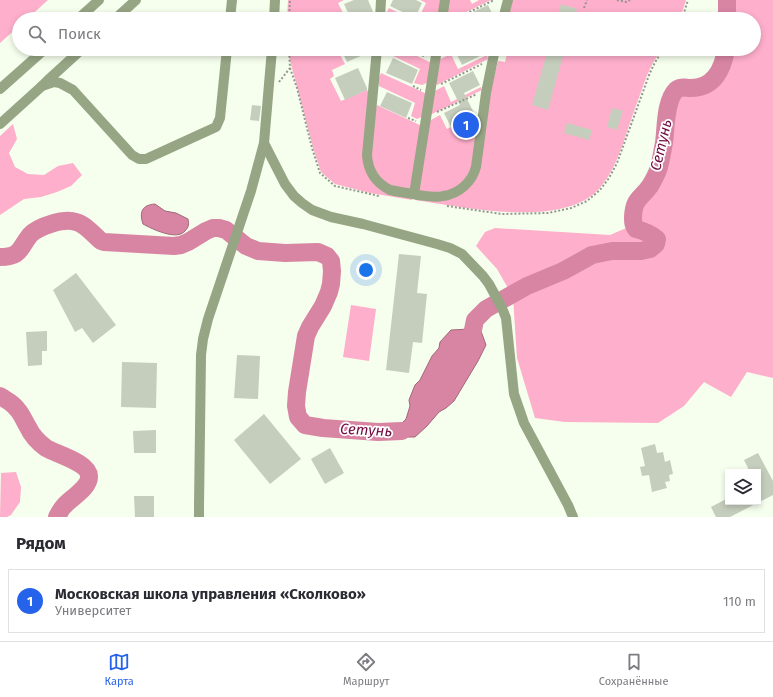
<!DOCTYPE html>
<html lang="ru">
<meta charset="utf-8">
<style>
:root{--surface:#fff;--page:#f2f2f3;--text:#2b2b33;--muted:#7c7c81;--line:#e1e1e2;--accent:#2563eb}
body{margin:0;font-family:"Fira Sans",sans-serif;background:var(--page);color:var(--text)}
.controls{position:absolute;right:12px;bottom:12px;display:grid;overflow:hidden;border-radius:0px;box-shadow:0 2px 6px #0003}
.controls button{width:36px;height:36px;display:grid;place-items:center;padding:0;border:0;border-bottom:1px solid var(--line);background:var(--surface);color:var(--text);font:20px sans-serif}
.you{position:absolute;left:366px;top:270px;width:14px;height:14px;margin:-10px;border:3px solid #fff;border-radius:50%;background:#1a73e8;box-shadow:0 0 0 6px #1a73e833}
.badge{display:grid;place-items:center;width:26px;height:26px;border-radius:50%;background:var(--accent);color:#fff;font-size:13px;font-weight:700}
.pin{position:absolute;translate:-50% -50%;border:2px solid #fff;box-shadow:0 1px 4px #0006}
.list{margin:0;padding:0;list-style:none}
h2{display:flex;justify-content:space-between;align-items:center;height:52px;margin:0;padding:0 16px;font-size:17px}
h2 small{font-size:13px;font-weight:400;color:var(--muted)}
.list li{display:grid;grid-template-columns:26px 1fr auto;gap:12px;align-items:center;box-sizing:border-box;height:64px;margin:0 8px 8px;padding:0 8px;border:1px solid var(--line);border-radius:0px}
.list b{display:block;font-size:15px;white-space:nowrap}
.list p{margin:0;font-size:13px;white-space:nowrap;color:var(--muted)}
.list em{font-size:13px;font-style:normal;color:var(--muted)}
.icon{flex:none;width:22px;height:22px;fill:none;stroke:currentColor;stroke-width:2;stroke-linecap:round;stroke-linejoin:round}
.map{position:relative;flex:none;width:773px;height:517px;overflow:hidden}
.search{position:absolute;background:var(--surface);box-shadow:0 2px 6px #0003;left:12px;right:12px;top:12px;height:44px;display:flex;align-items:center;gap:10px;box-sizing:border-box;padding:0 14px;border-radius:22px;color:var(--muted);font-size:15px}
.sheet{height:124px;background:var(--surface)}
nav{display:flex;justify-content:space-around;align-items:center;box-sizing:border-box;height:56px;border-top:1px solid var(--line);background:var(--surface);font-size:11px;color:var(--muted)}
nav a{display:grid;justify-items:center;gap:2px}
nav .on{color:var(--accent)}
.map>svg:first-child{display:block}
</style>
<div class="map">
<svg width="773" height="517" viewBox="0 0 773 517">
<rect width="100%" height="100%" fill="#f6feed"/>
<g fill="#feafcb">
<polygon points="0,0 48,0 27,19 19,19 19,26 0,43"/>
<polygon points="288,0 344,0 338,3 346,19 287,19"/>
<path d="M420 0H442L439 16C434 20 425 20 419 17L426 3Z"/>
<polygon points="448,0 470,0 472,4 479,0 491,0 452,19 445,19"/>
<polygon points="512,0 686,0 680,19 507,19"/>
<path d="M727 0H773V378L747 372 731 397 704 382 684 406 658 423 565 422 535 418 517 358 513 297 497 269 476 246 485 232 495 228 610 235 633 225C633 217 633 208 637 201 640 196 645 192 649 188 653 182 656 175 658 168 661 160 663 150 664 141 666 126 665 106 674 93 678 87 684 88 690 88 713 88 723 69 726 49H754V19H727Z"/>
<polygon points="389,8 412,19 389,19 386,18 386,13"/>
<polygon points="287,49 337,49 345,64 332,70 334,76 330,79 341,101 367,90 369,92 370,176 413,197 412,200 370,193 335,184 321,172 313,148"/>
<polygon points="383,49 402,49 432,63 429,82 422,85 414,83 420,69 383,51"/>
<path d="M508 49H662C652 62 646 77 641 92 635 108 629 125 624 141 618 158 611 175 599 189 562 229 463 207 415 200V198L470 185 489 96 498 61H499L505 62Z"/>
<polygon points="451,54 458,69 487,55 488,59 437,85 435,83 438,60"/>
<polygon points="381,73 427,94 424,116 417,119 411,116 415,103 379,86 378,80"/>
<polygon points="444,86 451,102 481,87 482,90 432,114 430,112 433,92"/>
<polygon points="377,105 422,126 412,191 386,185 371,164 374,113"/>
<polygon points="440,115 447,129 476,115 478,115 479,116 473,166 461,185 443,193 417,191 429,121"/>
<polygon points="13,124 17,139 9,153 15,167 28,174 44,175 58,166 73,163 82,175 71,186 57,192 41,197 24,199 0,215 0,136"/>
<polygon points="351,305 376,309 369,361 343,357"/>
<polygon points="16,472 21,487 20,502 11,515 7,517 0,517 1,473"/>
</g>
<g fill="#d885a3" stroke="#a1687b">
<path d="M155 204 165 211 176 213 188 219C189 224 189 227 185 231 177 241 152 229 143 224 139 212 142 205 155 204Z"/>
<polygon points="470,329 481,331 486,345 478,361 454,401 446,408 439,412 427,426 415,437 376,437 380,426 394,426 401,424 406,419 410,406 409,400 415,385 420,380 432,356 439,348 440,342 451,330"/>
</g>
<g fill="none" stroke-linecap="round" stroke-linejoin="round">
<g stroke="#d885a3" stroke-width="18">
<polyline points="727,19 727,0"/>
<path d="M0 257C21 257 19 249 30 235 39 226 64 218 76 222 85 224 94 235 101 241L104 242 174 246 181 245 188 242 206 231 213 228H219L226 230 246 246 258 251 285 253 318 252 327 256 331 261 332 271 331 284 329 292 323 306 310 327 306 336 297 392 296 406 298 417 305 425 323 428 378 432 402 431"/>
<path d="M463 351 473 330 475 320 486 309 527 286 563 271 592 255 612 251H641L650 249 656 244 657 239C650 233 644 231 636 229 633 225 633 222 633 217 634 198 640 200 650 186 653 181 656 176 658 170 661 162 662 152 664 143 666 129 665 101 676 90 681 86 685 88 691 88 714 88 723 69 726 49"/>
<path d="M0 396C6 400 13 403 17 409 22 414 24 421 28 427 32 436 38 442 46 448 56 454 90 463 89 477 89 488 71 498 64 506 61 509 59 513 57 517"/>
</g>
</g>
<g fill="#c5cdbc">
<polygon points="354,0 368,0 374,14 363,19 351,19 344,4"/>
<polygon points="393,0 416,0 422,3 415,18 390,6"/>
<polygon points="561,4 577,9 574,19 557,19"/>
<polygon points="488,5 495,19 458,19"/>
<polygon points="341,49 370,49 370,52 347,62"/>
<polygon points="454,49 488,49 488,52 462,65"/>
<polygon points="548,49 565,49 548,110 532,105"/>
<polygon points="393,58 418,70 412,84 386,73"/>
<polygon points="358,68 367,88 367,90 345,100 335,78"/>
<polygon points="473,71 480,85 464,93 475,115 451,127 444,113 460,105 449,83"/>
<polygon points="387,92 412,103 406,118 380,106"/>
<polygon points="252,105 261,106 259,121 250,120"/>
<polygon points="612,108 623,111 617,130 607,127"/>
<polygon points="567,123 592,130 589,140 564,133"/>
<polygon points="399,254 421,256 417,293 427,294 422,343 413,342 409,373 386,370"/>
<polygon points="76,273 116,325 93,343 82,328 75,332 53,290"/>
<polygon points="47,331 47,351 42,351 42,365 28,366 26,332"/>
<polygon points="237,355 260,356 258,399 234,398"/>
<polygon points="122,362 157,363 156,408 121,407"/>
<polygon points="264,414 301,459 270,484 234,440"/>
<polygon points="156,430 156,453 134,453 133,431"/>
<polygon points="655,444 657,453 663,452 665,462 670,460 673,474 669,475 670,481 665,482 667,488 652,492 649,475 642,476 640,467 645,466 641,448"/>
<polygon points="330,448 344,473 325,484 311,459"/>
<polygon points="758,453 773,481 773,495 730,517 716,517 711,507 728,498 728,502 758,502 758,472 750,472 744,460"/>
<polygon points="134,496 154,496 154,517 135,517"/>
</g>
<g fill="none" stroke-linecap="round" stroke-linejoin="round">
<g stroke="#92988c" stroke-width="2" stroke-dasharray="2 2" stroke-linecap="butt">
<polyline points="617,0 626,2 630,0"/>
<polyline points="584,8 587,0"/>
<polyline points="289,19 290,0"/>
<polyline points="455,19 494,0"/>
<polyline points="682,19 688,0"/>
<polyline points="415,52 426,57"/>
<polyline points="446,52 452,49"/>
<polyline points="290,68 297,88 312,148 320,173 335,186 379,196"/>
<polyline points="279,82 290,68 289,49"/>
<polyline points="441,84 482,64"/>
<polyline points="413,86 421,90"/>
<polyline points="437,112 477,94"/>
<polyline points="408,118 416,121"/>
<path d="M447 206 502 214 548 213 571 208 587 201 600 190 609 178 617 163 648 78C652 67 657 58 664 49"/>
</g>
<g stroke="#96a584" stroke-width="10">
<polyline points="78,19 99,0"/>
<polyline points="115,19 136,0"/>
<polyline points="230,19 232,0"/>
<polyline points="274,19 275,0"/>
<polyline points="380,19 381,0"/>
<polyline points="442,19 445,0"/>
<polyline points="503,19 508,0"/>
<path d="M377 49 367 155C368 171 376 183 390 190 399 192 409 193 418 195 426 196 435 198 443 196 459 194 472 182 476 167L486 93 495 49"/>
<polyline points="42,86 54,82 60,83 73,90 132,155 139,159 146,159 216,127 220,118 227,49"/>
<polyline points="0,89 45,49"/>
<polyline points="0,124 42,86 48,80 82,49"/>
<polyline points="264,143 285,184 294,196 302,203 312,210 331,217 363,224 437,244 450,248 462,254 483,276 489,284 502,308 506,318 514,394 524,423 568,505 573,517"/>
<polyline points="414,194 437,49"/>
<polyline points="199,517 199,505 201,355 203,339 208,319 251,191 264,143 272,49"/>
</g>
</g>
<g text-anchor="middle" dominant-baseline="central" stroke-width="3.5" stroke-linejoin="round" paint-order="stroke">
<g font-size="15" font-style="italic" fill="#710c40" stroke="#fff">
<text transform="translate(661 145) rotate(-77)">Сетунь</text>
<text transform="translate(366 430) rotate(3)">Сетунь</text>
</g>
</g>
</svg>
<div class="controls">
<button><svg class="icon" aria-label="layers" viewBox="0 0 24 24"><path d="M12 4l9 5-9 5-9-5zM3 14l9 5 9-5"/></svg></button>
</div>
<div class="you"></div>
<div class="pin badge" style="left:466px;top:125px">1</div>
<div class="search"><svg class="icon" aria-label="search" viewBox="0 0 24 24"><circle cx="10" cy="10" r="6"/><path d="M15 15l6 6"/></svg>Поиск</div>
</div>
<section class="sheet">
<h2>Рядом<small></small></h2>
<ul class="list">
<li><span class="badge">1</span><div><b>Московская школа управления «Сколково»</b><p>Университет</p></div><em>110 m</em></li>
</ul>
</section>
<nav>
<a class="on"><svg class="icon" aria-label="map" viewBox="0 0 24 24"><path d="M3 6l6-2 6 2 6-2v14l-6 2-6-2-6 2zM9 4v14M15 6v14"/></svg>Карта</a>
<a><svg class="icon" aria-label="directions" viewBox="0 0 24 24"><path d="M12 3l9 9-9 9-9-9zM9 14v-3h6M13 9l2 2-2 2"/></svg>Маршрут</a>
<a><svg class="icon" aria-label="saved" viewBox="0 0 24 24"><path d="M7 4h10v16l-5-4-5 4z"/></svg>Сохранённые</a>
</nav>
